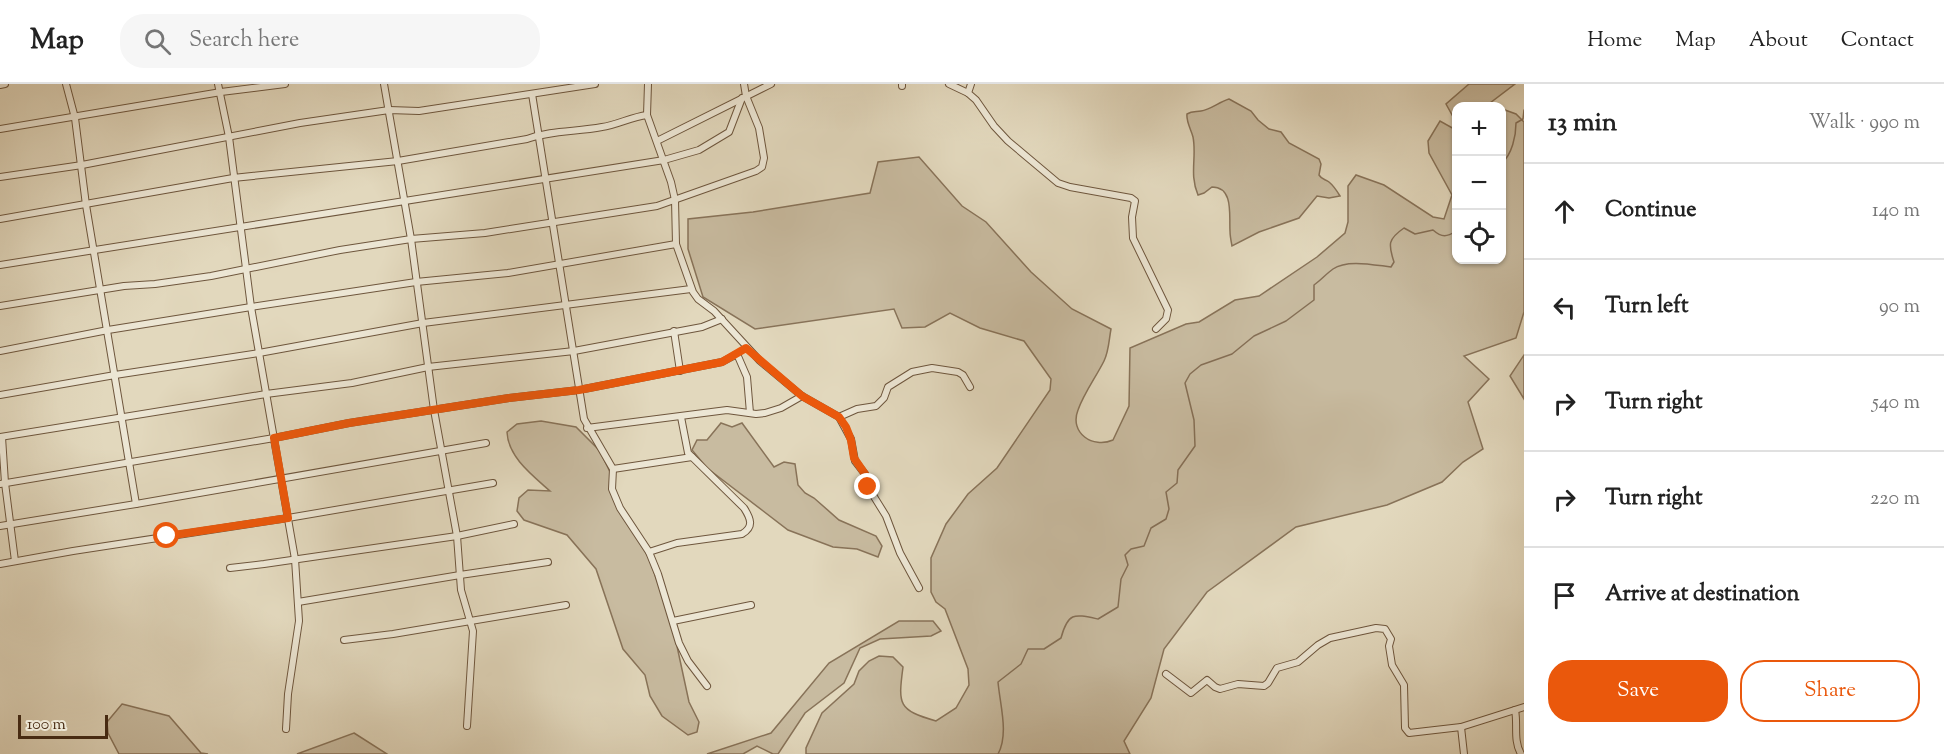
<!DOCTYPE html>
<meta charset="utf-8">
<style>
:root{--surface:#fff;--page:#f6f6f6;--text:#222;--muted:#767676;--line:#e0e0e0;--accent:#ea580c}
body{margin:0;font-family:"Sorts Mill Goudy",serif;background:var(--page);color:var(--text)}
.controls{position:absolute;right:18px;top:18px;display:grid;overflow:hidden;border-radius:12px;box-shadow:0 2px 4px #0004}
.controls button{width:54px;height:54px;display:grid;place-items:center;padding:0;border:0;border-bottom:2px solid var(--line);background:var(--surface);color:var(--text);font:30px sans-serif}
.scale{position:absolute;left:18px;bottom:15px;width:90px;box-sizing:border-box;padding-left:6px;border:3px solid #482b12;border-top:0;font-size:16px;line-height:21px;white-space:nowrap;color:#482b12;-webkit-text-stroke:4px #ece6d4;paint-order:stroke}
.stop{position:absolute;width:18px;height:18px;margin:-14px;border:4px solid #ea580c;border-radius:50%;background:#fff}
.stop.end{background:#ea580c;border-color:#fff;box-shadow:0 2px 6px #0008}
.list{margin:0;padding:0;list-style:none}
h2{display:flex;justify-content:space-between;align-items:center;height:78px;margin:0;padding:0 24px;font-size:26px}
h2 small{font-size:20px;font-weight:400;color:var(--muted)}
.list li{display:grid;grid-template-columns:39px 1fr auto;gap:18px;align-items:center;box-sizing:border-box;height:96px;padding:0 24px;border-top:2px solid var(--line)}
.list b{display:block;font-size:22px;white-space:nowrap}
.list em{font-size:20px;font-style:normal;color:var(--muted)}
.actions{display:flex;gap:12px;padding:18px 24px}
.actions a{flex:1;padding:14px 0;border:2px solid var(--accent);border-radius:24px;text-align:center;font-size:21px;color:var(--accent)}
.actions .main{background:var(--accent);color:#fff}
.icon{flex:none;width:33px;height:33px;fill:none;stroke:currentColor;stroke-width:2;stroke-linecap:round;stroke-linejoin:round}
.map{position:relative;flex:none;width:1524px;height:670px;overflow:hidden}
header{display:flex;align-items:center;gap:36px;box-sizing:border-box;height:84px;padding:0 30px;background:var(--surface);border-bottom:2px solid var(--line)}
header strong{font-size:28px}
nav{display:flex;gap:33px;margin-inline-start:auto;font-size:21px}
.search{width:420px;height:54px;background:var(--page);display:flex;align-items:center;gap:15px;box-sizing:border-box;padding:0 21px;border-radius:24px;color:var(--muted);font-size:22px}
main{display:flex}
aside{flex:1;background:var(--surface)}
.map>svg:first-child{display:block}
</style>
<header>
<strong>Map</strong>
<div class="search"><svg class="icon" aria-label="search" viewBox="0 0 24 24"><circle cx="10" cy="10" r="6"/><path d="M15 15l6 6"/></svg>Search here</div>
<nav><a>Home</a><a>Map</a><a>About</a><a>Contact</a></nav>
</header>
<main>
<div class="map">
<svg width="1524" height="670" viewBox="0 0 1524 670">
<rect width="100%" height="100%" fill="#e2d8bd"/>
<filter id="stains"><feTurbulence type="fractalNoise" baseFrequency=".00333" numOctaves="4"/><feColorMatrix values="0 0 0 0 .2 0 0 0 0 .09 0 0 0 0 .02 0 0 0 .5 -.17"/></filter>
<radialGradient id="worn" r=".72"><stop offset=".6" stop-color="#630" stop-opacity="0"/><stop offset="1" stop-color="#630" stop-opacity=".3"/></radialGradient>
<g fill="#c8bba0" stroke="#887359" stroke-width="1.5">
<polygon points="1469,0 1515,0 1486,22 1456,22 1456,38 1446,20"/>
<path d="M1229 15 1251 27 1258 36 1269 45 1281 48 1289 59 1319 75 1321 80 1319 91C1322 96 1325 95 1329 98 1334 102 1337 107 1340 112L1329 114 1317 112 1299 134 1259 148 1232 162C1231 157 1230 152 1230 147 1229 132 1234 103 1212 103L1204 109 1198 111C1189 90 1197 73 1193 53 1191 45 1186 38 1187 30 1192 27 1196 28 1201 27 1210 26 1219 18 1229 15Z"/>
<path d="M1505 26 1516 30 1524 38V228L1516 254 1464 272 1489 295 1468 318 1483 365 1463 378 1442 398 1387 421 1296 443 1207 508 1164 565 1151 614 1124 657 1130 670H806V664L822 629 854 600 859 587 869 577 879 572 893 573 903 583C898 621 898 626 936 637L956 624 969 601 968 585 945 525 936 518 931 508V474L946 440 968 410 997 384 1050 306 1051 295 1024 257 980 244 950 229 925 243 902 244 894 225 755 245 703 213 688 165V135L753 128 870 109 878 78 919 73 962 122 986 138 1031 188 1072 225 1111 245C1109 255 1109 267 1104 277 1096 293 1084 309 1078 326 1069 349 1093 365 1113 356L1129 322 1130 264 1186 240 1199 238 1235 216 1259 212 1317 173 1345 149 1348 138V102L1356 91 1384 101 1433 133 1444 135 1452 111 1429 69 1428 57 1440 37 1456 46V176H1502V27Z"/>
<polygon points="1524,271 1524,315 1510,292"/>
<path d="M541 337 576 343 600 367 610 388 622 430 648 471 672 539 689 618 699 638 697 648 688 651 662 632 650 612 645 591 623 565 596 485 567 451 524 436 517 427 519 414 528 406 550 407C532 391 508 373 507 348L517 340Z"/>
<polygon points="721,339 732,343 742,339 774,383 784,378 795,380 798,401 805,409 814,414 839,436 876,452 882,462 878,473 857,465 833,463 788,446 707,384 692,366 697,356 707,356"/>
<polygon points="899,537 933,537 941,547 931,552 880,555 860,564 844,599 805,629 778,670 773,670 757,662 743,670 707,670 771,649 829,579"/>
<polygon points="122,620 169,632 201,669 208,670 119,670 108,649 107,638"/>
<polygon points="354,649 387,670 297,670"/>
</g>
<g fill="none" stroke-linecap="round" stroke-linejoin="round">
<g stroke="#856f56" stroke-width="1.5">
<path d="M1502 79C1512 70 1516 52 1516 39L1523 35 1524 26"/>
<polyline points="1502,105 1504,108 1502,112"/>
<path d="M998 670C1009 650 1000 621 998 598L1021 580 1028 565H1044L1061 554C1068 528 1074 530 1098 535L1118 523 1121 495 1128 481 1125 471 1131 465 1144 462 1151 444 1166 435 1169 425 1166 408 1177 399 1178 386 1195 362 1194 336 1185 299 1190 290 1201 281 1232 270 1254 252 1286 237 1314 216V201C1321 196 1326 190 1333 185 1347 175 1374 181 1391 183L1394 178C1388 160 1388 155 1404 144L1415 150 1433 146C1442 154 1447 153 1456 147"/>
</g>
<g stroke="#6e563d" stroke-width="8">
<g id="street">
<polyline points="66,0 75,34 86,121 136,420"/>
<polyline points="218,0 229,53 251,223 295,475 299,537 288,610 286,645"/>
<polyline points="384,0 411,155 434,326 457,452 461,506 473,547 467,642"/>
<polyline points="648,0 647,31 671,98 675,116 676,160 693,208 698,215 714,227 760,277 802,312 839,333 851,355 855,377 865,390 868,403 886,432 900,469 919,504"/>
<polyline points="902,0 902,2"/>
<polyline points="949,0 968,9"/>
<polyline points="971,0 968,9 976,16 994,42 1008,57 1058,99 1070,103 1131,114 1135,117 1132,133 1133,154 1168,226 1166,235 1156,245"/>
<polyline points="0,1 5,0"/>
<polyline points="532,10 584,335 613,385 612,405 620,424 649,468 658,490 679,559 688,577 707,602"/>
<polyline points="0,45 221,8 285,0"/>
<polyline points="657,57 771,0"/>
<polyline points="0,93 82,81 300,39 389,26 419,27 595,0"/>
<path d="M0 135 233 94 398 77 527 55C552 46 576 48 602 43 617 41 631 33 647 31"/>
<polyline points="0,181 664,76 699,66 729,48 742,14"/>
<polyline points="0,222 124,202 155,200 211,192 340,166 411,155 485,149 657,122 756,87 762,83 764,74 759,44 746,12 744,0"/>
<polyline points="674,247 680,287"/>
<polyline points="0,267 108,246 251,223 416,198 508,189 676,160"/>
<polyline points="0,311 115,291 259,269 423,239 691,205"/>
<polyline points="839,333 857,325 876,322 884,314 888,303 912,288 932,284 958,288 963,291 970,303"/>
<polyline points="587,344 727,326 756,330 765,329 781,324 802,312"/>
<polyline points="0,353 266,310 352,299 428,283 574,267 702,243 722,235"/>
<polyline points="2,353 5,399 15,477"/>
<polyline points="613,385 692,373"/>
<polyline points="0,400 274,354 349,339 509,314 579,306 722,278 737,270 747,293 750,329"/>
<polyline points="0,442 136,420 486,359"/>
<path d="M649 468 677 459 742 450C754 443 751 435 744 424L688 369 681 333"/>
<polyline points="0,480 73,467 288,434 493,399"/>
<polyline points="230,484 264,480 457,452 514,440"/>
<polyline points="298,518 460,491 548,478"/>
<polyline points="673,537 751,521"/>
<polyline points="344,556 393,550 566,521"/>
<polyline points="1166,590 1191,609 1207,596 1215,603 1220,605 1238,600 1264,602 1268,599 1277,584 1298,578 1318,561 1330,554 1376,544 1385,545 1391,555 1389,562 1392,581 1404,601 1405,644 1409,649 1461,643 1464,670"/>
<path d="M1515 626C1518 641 1513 656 1521 670"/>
<polyline points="1461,643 1524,623"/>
</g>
</g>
<use href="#street" stroke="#ece6d4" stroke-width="6"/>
</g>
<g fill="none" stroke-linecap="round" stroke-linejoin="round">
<polyline stroke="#ea580c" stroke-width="8" points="167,452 288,434 274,354 349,339 509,314 579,306 722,278 746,264 802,312 839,333 846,343 851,356 854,374 865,390 868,403"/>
</g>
<rect width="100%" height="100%" filter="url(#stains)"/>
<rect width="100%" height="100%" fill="url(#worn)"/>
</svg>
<div class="controls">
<button>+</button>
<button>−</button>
<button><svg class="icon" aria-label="locate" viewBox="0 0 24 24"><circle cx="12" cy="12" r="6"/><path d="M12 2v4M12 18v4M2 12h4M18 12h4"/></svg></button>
</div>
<div class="scale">100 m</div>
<div class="stop" style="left:167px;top:452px"></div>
<div class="stop end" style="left:868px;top:403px"></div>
</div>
<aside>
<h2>13 min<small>Walk · 990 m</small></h2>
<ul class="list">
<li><svg class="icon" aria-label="ahead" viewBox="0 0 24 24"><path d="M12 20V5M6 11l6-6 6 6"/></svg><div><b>Continue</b></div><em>140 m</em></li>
<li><svg class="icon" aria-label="left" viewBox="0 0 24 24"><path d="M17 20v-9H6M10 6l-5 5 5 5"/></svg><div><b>Turn left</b></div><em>90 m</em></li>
<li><svg class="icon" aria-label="right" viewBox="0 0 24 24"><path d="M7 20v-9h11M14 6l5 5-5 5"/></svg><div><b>Turn right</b></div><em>540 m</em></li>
<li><svg class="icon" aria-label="right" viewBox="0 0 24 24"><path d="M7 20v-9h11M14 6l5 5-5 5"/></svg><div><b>Turn right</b></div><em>220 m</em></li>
<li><svg class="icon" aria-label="arrive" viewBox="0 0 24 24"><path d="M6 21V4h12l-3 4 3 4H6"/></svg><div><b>Arrive at destination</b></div></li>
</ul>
<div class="actions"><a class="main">Save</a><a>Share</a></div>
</aside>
</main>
